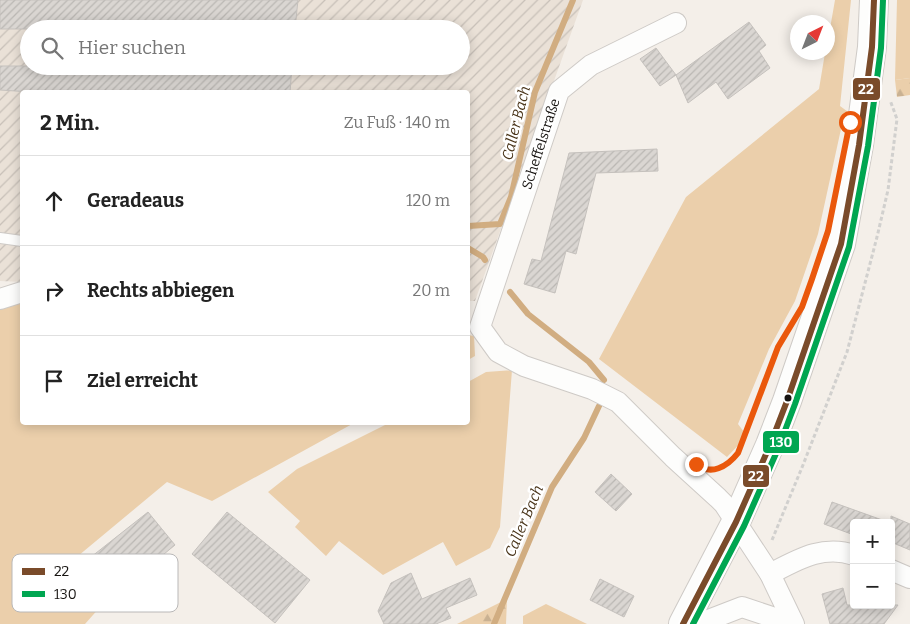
<!DOCTYPE html>
<html lang="de">
<meta charset="utf-8">
<style>
:root{--surface:#fff;--page:#f2f2f2;--text:#222;--muted:#767676;--line:#e0e0e0}
body{margin:0;font-family:Bitter,serif;background:var(--page);color:var(--text)}
.controls{position:absolute;right:15px;bottom:15px;display:grid;overflow:hidden;border-radius:5px;box-shadow:0 2px 12px #0003}
.controls button{width:45px;height:45px;display:grid;place-items:center;padding:0;border:0;border-bottom:1px solid var(--line);background:var(--surface);color:var(--text);font:25px sans-serif}
.compass{position:absolute;left:790px;top:15px;width:45px;height:45px;border-radius:50%;background:var(--surface);box-shadow:0 2px 12px #0003;rotate:42deg}
.stop{position:absolute;width:15px;height:15px;margin:-11px;border:4px solid #ea580c;border-radius:50%;background:#fff}
.stop.end{background:#ea580c;border-color:#fff;box-shadow:0 1px 5px #0008}
.list{margin:0;padding:0;list-style:none}
h2{display:flex;justify-content:space-between;align-items:center;height:65px;margin:0;padding:0 20px;font-size:21px}
h2 small{font-size:16px;font-weight:400;color:var(--muted)}
.list li{display:grid;grid-template-columns:32px 1fr auto;gap:15px;align-items:center;box-sizing:border-box;height:90px;padding:0 20px;border-top:1px solid var(--line)}
.list b{display:block;font-size:19px;white-space:nowrap}
.list em{font-size:16px;font-style:normal;color:var(--muted)}
.icon{flex:none;width:28px;height:28px;fill:none;stroke:currentColor;stroke-width:2;stroke-linecap:round;stroke-linejoin:round}
.map{position:relative;flex:none;width:910px;height:624px;overflow:hidden}
.search{position:absolute;background:var(--surface);box-shadow:0 2px 12px #0003;left:20px;top:20px;width:450px;height:55px;display:flex;align-items:center;gap:12px;box-sizing:border-box;padding:0 18px;border-radius:28px;color:var(--muted);font-size:19px}
.panel{position:absolute;background:var(--surface);box-shadow:0 2px 12px #0003;left:20px;top:90px;width:450px;height:335px;border-radius:5px}
.map>svg:first-child{display:block}
</style>
<div class="map">
<svg width="910" height="624" viewBox="0 0 910 624">
<defs>
<pattern id="industrial-furrows" width="10" height="10" patternUnits="userSpaceOnUse" patternTransform="scale(1.25)"><rect width="10" height="10" fill="#eae1d7"/><path d="M-1 1l2-2M0 10L10 0M9 11l2-2" fill="none" stroke="#c8c0b8"/></pattern>
<pattern id="forest-firs" width="22" height="20" patternUnits="userSpaceOnUse" patternTransform="scale(1.25)"><rect width="22" height="20" fill="#ebcfab"/><path d="M5 1l3.5 6h-7zM16 11l3.5 6h-7z" fill="#c9b192"/></pattern>
<pattern id="building-hatch" width="6" height="6" patternUnits="userSpaceOnUse" patternTransform="scale(1.25)"><rect width="6" height="6" fill="#dad6d2"/><path d="M-1 1l2-2M0 6l6-6M5 7l2-2" fill="none" stroke="#bab7b3"/></pattern>
</defs>
<rect width="100%" height="100%" fill="#f4efe9"/>
<path fill="url(#industrial-furrows)" fill-rule="evenodd" d="M0 0H583L475 301H468V92H22V282L0 281ZM29 29H461V66H29Z"/>
<g fill="#ebcfab">
<polygon points="835,0 851,0 840,106 855,117 841,129 818,234 795,301 769,349 738,424 747,436 727,457 599,359 686,197 819,89 825,53 828,52 828,40"/>
<polygon points="897,0 910,0 910,78 895,80"/>
<polygon points="22,301 22,422 354,423 212,501 167,482 78,556 109,597 85,624 0,624 0,309"/>
<polygon points="468,335 474,336 475,356 468,360"/>
<polygon points="512,370 500,527 490,548 456,566 443,542 383,575 339,541 326,556 295,527 300,521 268,492 297,469 389,423 468,422 468,382 486,372"/>
<polygon points="546,604 587,624 523,624 523,616"/>
</g>
<g fill="url(#forest-firs)">
<polygon points="910,78 910,95 897,97 895,80"/>
<polygon points="507,599 506,624 457,624"/>
</g>
<g fill="none" stroke-linecap="round" stroke-linejoin="round">
<g stroke="#d1ad81" stroke-width="6">
<polyline points="468,226 500,224 511,197 535,92 573,0"/>
<polyline points="468,248 483,257 485,260"/>
<polyline points="510,292 528,314 589,362 604,380"/>
<polyline points="494,624 552,487 584,438 599,406"/>
</g>
</g>
<g fill="url(#building-hatch)" stroke="#c5c1bd">
<polygon points="0,0 298,0 295,29 0,29"/>
<polygon points="749,22 766,45 759,51 770,68 728,99 716,82 688,103 676,75"/>
<polygon points="656,48 676,75 660,86 640,59"/>
<polygon points="0,66 292,66 290,92 31,92 0,90"/>
<polygon points="657,149 658,171 596,173 576,254 566,251 555,293 524,284 532,259 541,261 569,153"/>
<polygon points="611,474 632,494 616,511 595,492"/>
<polygon points="832,502 885,521 884,523 854,523 854,535 824,524"/>
<polygon points="148,512 175,545 119,591 91,557"/>
<polygon points="227,512 310,580 275,623 192,554"/>
<polygon points="891,516 910,524 910,550 891,542"/>
<polygon points="411,573 422,599 470,578 477,595 446,608 451,618 436,624 384,624 378,611 391,583"/>
<polygon points="600,579 634,596 624,617 590,600"/>
<polygon points="843,588 847,605 898,605 884,624 830,624 822,594"/>
</g>
<g fill="none" stroke-linecap="round" stroke-linejoin="round">
<g stroke="#cecac6" stroke-width="12">
<polyline id="service" points="0,238 22,241"/>
</g>
<g stroke="#cecac6" stroke-width="22">
<g id="minor">
<polyline points="676,23 591,65 559,91 480,327 498,352 524,366 592,389 618,402 673,457 718,498 724,504 770,574 794,624"/>
<polyline points="0,299 22,292"/>
<polyline points="891,570 910,578"/>
<path d="M770 574C797 560 823 544 854 555"/>
<polyline points="698,624 742,607 793,624"/>
</g>
</g>
<g stroke="#cecac6" stroke-width="30">
<polyline id="primary" points="683,624 736,522 770,445 787,401 841,244 859,145 872,47 874,0"/>
</g>
<g stroke="#d1d0ce" stroke-width="3" stroke-dasharray="4 2.5" stroke-linecap="butt">
<polyline points="715,469 729,462 738,453 780,343"/>
<polyline points="772,540 803,465 847,352 877,237 888,190 897,119 890,100"/>
</g>
<use href="#service" stroke="#fdfdfc" stroke-width="10"/>
<use href="#minor" stroke="#fdfdfc" stroke-width="20"/>
<use href="#primary" stroke="#fdfdfc" stroke-width="28"/>
<g stroke="#fff" stroke-width="10">
<polyline id="bus-1" points="683,624 736,522 770,445 787,401 841,244 859,145 872,47 874,0"/>
</g>
<g stroke="#fff" stroke-width="10">
<polyline id="bus-2" points="693,624 744,526 778,449 795,404 849,247 868,146 881,48 883,0"/>
</g>
<use href="#bus-1" stroke="#7a4b2a" stroke-width="6"/>
<use href="#bus-2" stroke="#00a651" stroke-width="6"/>
</g>
<g fill="none" stroke-linecap="round" stroke-linejoin="round">
<path stroke="#ea580c" stroke-width="6" d="M696 464C711 476 727 467 738 453L778 347 802 307 812 279 828 231 850 122"/>
</g>
<circle fill="#171411" stroke="#fff" stroke-width="2" cx="788" cy="398" r="4.5"/>
<g text-anchor="middle" dominant-baseline="central" stroke-width="5" stroke-linejoin="round" paint-order="stroke">
<g font-size="14" fill="#171411" stroke="#fff">
<text transform="translate(541 144) rotate(-72)">Scheffelstraße</text>
</g>
<g font-size="15" font-style="italic" fill="#483318" stroke="#fff">
<text transform="translate(516 123) rotate(-76)">Caller Bach</text>
<text transform="translate(524 521) rotate(-67)">Caller Bach</text>
</g>
</g>
<rect x="12" y="554" width="166" height="58" rx="8" fill="#fff" stroke="#b9b8b8" stroke-width="1"/>
<rect x="22" y="568" width="23" height="7" fill="#7a4b2a"/>
<rect x="22" y="591" width="23" height="6" fill="#00a651"/>
<g font-size="14" fill="#171411">
<text x="54" y="576">22</text>
<text x="54" y="599">130</text>
</g>
<g stroke="#fff" stroke-width="2">
<rect x="852" y="77" width="29" height="24" rx="5" fill="#7a4b2a"/>
<rect x="762" y="430" width="38" height="24" rx="5" fill="#00a651"/>
<rect x="742" y="464" width="28" height="24" rx="5" fill="#7a4b2a"/>
</g>
<g font-size="14" text-anchor="middle" font-weight="bold" fill="#fff">
<text x="866" y="94">22</text>
<text x="781" y="447">130</text>
<text x="756" y="481">22</text>
</g>
</svg>
<div class="controls">
<button>+</button>
<button>−</button>
</div>
<svg class="compass" viewBox="-18 -18 36 36"><path d="M0-13l5 13h-10z" fill="#e53935"/><path d="M0 13l5-13h-10z" fill="#767676"/></svg>
<div class="stop" style="left:850px;top:122px"></div>
<div class="stop end" style="left:696px;top:464px"></div>
<div class="search"><svg class="icon" aria-label="search" viewBox="0 0 24 24"><circle cx="10" cy="10" r="6"/><path d="M15 15l6 6"/></svg>Hier suchen</div>
<section class="panel">
<h2>2 Min.<small>Zu Fuß · 140 m</small></h2>
<ul class="list">
<li><svg class="icon" aria-label="ahead" viewBox="0 0 24 24"><path d="M12 20V5M6 11l6-6 6 6"/></svg><div><b>Geradeaus</b></div><em>120 m</em></li>
<li><svg class="icon" aria-label="right" viewBox="0 0 24 24"><path d="M7 20v-9h11M14 6l5 5-5 5"/></svg><div><b>Rechts abbiegen</b></div><em>20 m</em></li>
<li><svg class="icon" aria-label="arrive" viewBox="0 0 24 24"><path d="M6 21V4h12l-3 4 3 4H6"/></svg><div><b>Ziel erreicht</b></div></li>
</ul>
</section>
</div>
